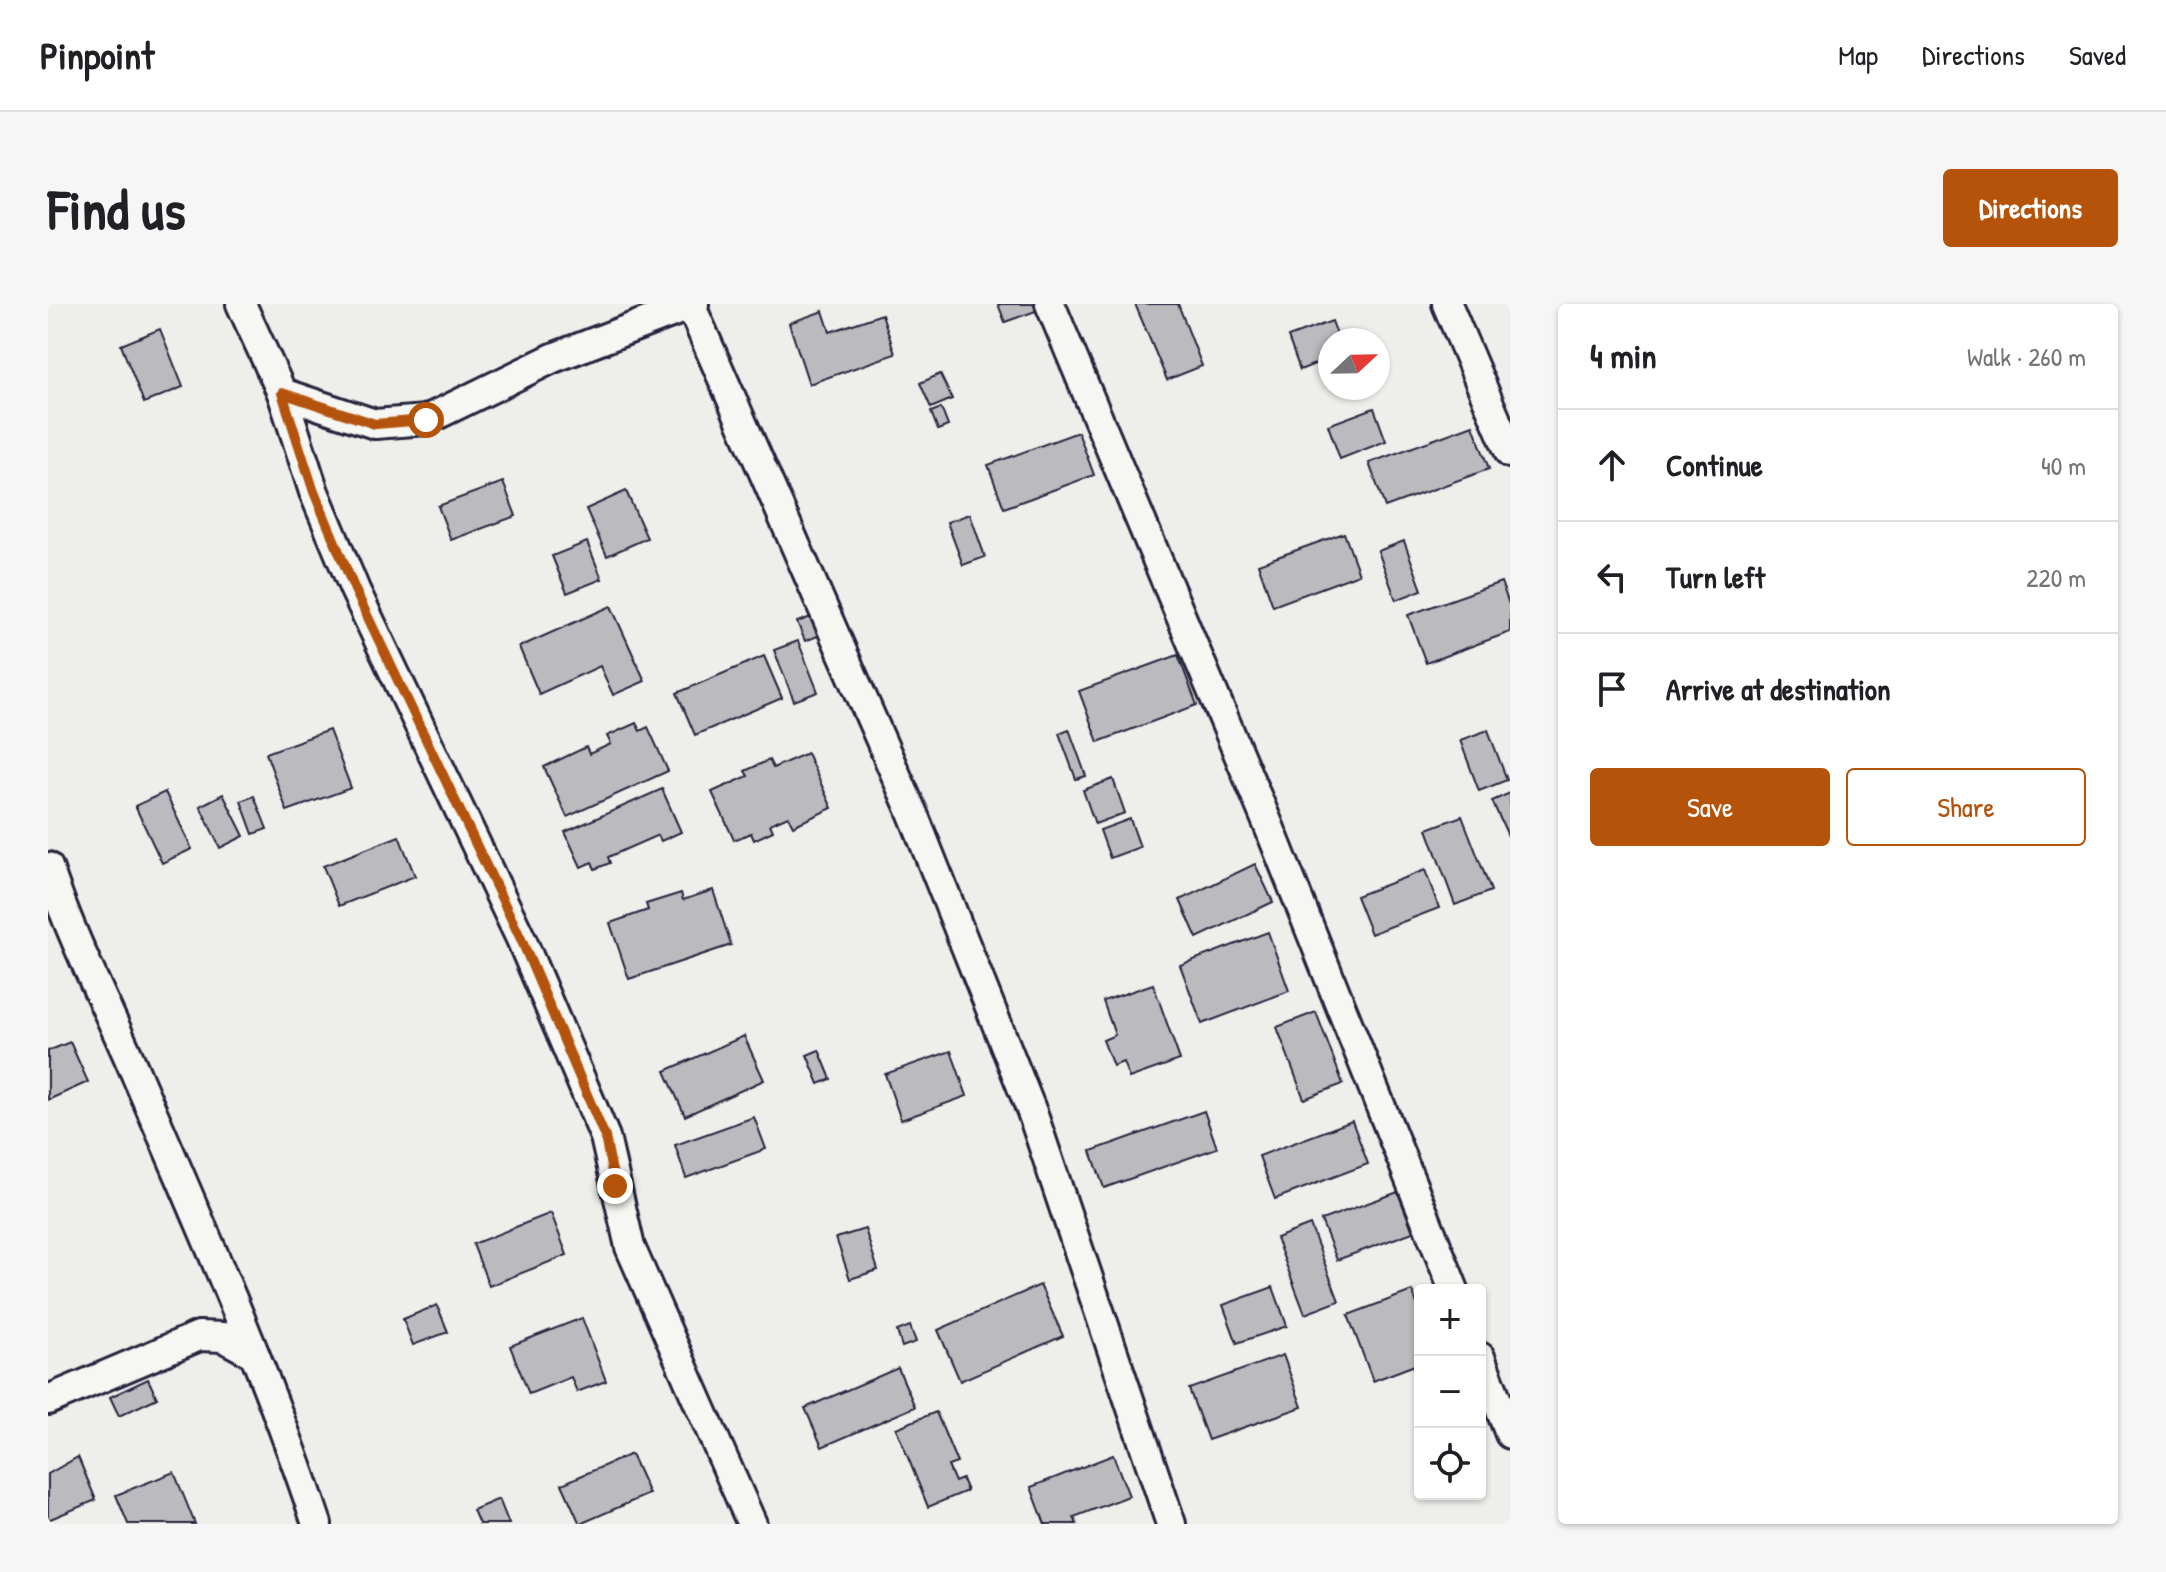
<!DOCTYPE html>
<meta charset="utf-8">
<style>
:root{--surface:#fff;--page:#f6f6f6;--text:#202124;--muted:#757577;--line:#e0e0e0;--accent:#b45309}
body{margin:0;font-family:"Patrick Hand",sans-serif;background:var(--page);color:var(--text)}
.controls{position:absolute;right:24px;bottom:24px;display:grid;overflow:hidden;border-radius:8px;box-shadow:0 2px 6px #0004}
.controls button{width:72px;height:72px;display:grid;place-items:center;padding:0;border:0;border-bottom:2px solid var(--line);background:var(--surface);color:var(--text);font:40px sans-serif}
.compass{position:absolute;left:1270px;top:24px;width:72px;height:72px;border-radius:50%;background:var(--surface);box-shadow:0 2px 6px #0004;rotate:68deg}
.stop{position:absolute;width:24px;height:24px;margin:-18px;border:6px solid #b45309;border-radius:50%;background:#fff}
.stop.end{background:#b45309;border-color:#fff;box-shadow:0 2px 8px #0008}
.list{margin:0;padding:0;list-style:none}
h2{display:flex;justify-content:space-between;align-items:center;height:104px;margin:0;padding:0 32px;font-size:34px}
h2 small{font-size:26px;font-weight:400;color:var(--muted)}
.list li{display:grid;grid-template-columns:52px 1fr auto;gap:24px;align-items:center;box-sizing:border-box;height:112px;padding:0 32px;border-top:2px solid var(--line)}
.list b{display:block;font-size:30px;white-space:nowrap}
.list em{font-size:26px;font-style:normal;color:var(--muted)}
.actions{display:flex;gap:16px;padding:24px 32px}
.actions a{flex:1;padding:18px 0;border:2px solid var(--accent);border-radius:8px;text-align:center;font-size:28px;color:var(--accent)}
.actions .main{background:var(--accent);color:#fff}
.icon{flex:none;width:44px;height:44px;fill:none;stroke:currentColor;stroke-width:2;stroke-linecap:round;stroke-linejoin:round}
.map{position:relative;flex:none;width:1462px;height:1220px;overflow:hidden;border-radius:8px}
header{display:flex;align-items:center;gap:48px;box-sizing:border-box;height:112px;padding:0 40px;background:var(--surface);border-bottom:2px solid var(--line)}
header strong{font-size:38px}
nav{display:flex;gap:44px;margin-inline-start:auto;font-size:28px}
.intro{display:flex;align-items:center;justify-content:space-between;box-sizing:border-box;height:192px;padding:0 48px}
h1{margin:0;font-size:56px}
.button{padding:20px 36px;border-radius:8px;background:var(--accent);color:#fff;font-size:28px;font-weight:700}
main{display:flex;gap:48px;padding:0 48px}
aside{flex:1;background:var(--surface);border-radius:8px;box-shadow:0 2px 6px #0004}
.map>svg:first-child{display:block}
</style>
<header>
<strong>Pinpoint</strong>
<nav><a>Map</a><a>Directions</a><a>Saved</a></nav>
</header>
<div class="intro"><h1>Find us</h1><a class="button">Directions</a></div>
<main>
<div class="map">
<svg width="1462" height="1220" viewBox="0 0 1462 1220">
<rect width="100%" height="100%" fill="#eeeeeb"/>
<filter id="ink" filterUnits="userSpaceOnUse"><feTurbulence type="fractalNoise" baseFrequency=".0125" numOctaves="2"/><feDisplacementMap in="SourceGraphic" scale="16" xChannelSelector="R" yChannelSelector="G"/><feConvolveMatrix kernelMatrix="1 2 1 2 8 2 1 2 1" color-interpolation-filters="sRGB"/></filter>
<g filter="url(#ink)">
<g fill="#bbbbbf" stroke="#22223b" stroke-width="2">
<polygon points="950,0 997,0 999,3 957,18"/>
<polygon points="1087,0 1130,0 1154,62 1119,76"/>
<polygon points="775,7 782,28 834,10 847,50 761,80 741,19"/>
<polygon points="1284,17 1291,36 1282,36 1282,54 1252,66 1240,33"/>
<polygon points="112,25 135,83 96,99 73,41"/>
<polygon points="892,70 904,95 883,104 872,79"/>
<polygon points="893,104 900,122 890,126 883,108"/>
<polygon points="1326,104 1338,137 1292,155 1280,121"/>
<polygon points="1425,121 1441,165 1337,203 1321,159"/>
<polygon points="1030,128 1046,171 956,204 940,161"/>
<polygon points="455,178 468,212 403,236 390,202"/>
<polygon points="578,187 599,234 559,252 538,205"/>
<polygon points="922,210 937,253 915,261 899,218"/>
<polygon points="1296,229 1311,270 1225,302 1210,260"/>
<polygon points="1356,237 1374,286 1348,296 1330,247"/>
<polygon points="539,238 554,275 519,289 504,252"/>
<polygon points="1453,278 1462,303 1462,328 1378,359 1360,311"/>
<polygon points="563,302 597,377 565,391 552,362 491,390 471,343"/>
<polygon points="763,313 770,332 757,337 749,318"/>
<polygon points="750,337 770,388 746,397 726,346"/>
<polygon points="1130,351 1149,401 1050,438 1031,387"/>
<polygon points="716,352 734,394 647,431 629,389"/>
<polygon points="588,419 592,427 600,423 620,467 519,513 496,463 538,443 541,450 563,440 559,432"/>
<polygon points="1021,425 1038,472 1028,475 1011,429"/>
<polygon points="281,426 303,484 239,507 218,449"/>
<polygon points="1440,426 1459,476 1431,487 1412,436"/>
<polygon points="759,449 784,504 745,522 740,512 722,520 725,527 706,536 703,529 686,536 664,488 700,472 697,467 721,456 725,464"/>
<polygon points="1065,475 1077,509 1047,520 1035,486"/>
<polygon points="614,485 633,528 613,537 610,531 560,553 562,559 547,565 544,558 533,563 517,528"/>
<polygon points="117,488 144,545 114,559 87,502"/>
<polygon points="1462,489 1462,536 1444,497"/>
<polygon points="175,490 196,532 172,544 152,502"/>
<polygon points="206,492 219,525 205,530 193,497"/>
<polygon points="1414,512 1443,587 1407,601 1379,525"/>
<polygon points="1082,515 1092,543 1062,554 1052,526"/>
<polygon points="351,532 367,572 291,602 275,562"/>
<polygon points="1207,560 1225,598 1149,634 1132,596"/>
<polygon points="1377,566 1391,604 1323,630 1308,592"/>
<polygon points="665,586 683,641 581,675 562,619 600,606 598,600 633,589 635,596"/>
<polygon points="1220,628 1241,687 1154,720 1132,661"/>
<polygon points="1105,680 1132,756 1081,774 1075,758 1065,762 1055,736 1067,731 1055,697"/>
<polygon points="1268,708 1295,780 1256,795 1229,723"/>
<polygon points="696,732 716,776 637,812 617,767"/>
<polygon points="22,738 40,778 0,796 0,747"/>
<polygon points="771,746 783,775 771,780 759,751"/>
<polygon points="903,747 919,792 853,816 837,770"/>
<polygon points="1156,807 1169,844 1056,884 1043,847"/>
<polygon points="706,813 718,845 638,874 627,841"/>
<polygon points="1304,817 1320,860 1227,895 1211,852"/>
<polygon points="1350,888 1365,928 1289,956 1273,916"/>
<polygon points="503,909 519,951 441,982 425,940"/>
<polygon points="1262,921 1291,997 1257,1010 1228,934"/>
<polygon points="817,925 830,966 802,975 788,934"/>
<polygon points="992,981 1015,1032 912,1077 890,1026"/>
<polygon points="1225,983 1239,1022 1189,1039 1175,1001"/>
<polygon points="1364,987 1372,1007 1372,1059 1325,1077 1300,1011"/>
<polygon points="389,1001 400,1028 365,1041 355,1015"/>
<polygon points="534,1014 558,1077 529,1088 523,1073 481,1090 462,1042"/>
<polygon points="862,1022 868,1038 854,1043 849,1027"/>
<polygon points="1235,1051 1254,1103 1160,1136 1141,1085"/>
<polygon points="850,1064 867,1103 774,1143 757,1104"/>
<polygon points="100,1075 109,1094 71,1112 62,1093"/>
<polygon points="888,1108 909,1159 900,1162 907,1178 914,1175 919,1187 880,1203 848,1124"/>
<polygon points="583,1150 601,1190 532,1220 514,1180"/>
<polygon points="1065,1151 1081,1192 1026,1213 1029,1220 997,1220 983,1183"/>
<polygon points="30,1153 48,1196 0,1216 0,1170"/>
<polygon points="126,1168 147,1220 80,1220 68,1191"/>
<polygon points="451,1195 461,1220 431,1220 425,1206"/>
</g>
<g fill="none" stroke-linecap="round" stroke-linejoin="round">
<g stroke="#22223b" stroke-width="34">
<g id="street">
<polyline points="193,0 234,89 266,188 307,286 473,635 557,833 582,943 704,1220"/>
<polyline points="1002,0 1220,520 1406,986"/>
<polyline points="1399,0 1462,149"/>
<polyline points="643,2 865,510 984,808 1123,1220"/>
<polyline points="234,89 327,120 378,116 505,54 646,0"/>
<path d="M0 563C24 636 60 704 90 775 153 921 219 1069 269 1220"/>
<polyline points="1432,1053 1462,1130"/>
<polyline points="0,1096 151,1032 175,1033 206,1050"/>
</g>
</g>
<use href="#street" stroke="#f6f6f2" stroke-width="28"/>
</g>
</g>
<g fill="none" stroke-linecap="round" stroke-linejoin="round" filter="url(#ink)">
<polyline stroke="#b45309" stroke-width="10" points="378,116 327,120 234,89 266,188 307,286 473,635 557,833 567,882"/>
</g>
</svg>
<div class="controls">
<button>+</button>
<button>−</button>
<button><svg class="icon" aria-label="locate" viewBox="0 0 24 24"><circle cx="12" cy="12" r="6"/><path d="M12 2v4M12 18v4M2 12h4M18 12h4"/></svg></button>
</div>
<svg class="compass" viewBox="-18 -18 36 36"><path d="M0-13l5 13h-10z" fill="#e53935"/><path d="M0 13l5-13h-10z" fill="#757577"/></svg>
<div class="stop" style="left:378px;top:116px"></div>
<div class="stop end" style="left:567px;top:882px"></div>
</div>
<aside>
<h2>4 min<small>Walk · 260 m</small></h2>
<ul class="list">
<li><svg class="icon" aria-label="ahead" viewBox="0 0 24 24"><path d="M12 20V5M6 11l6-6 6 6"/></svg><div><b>Continue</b></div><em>40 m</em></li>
<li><svg class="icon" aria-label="left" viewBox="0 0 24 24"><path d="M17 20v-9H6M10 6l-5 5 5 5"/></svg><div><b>Turn left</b></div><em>220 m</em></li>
<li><svg class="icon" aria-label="arrive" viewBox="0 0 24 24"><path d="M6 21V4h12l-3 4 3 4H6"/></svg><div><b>Arrive at destination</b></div></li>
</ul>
<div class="actions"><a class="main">Save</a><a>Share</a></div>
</aside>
</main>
